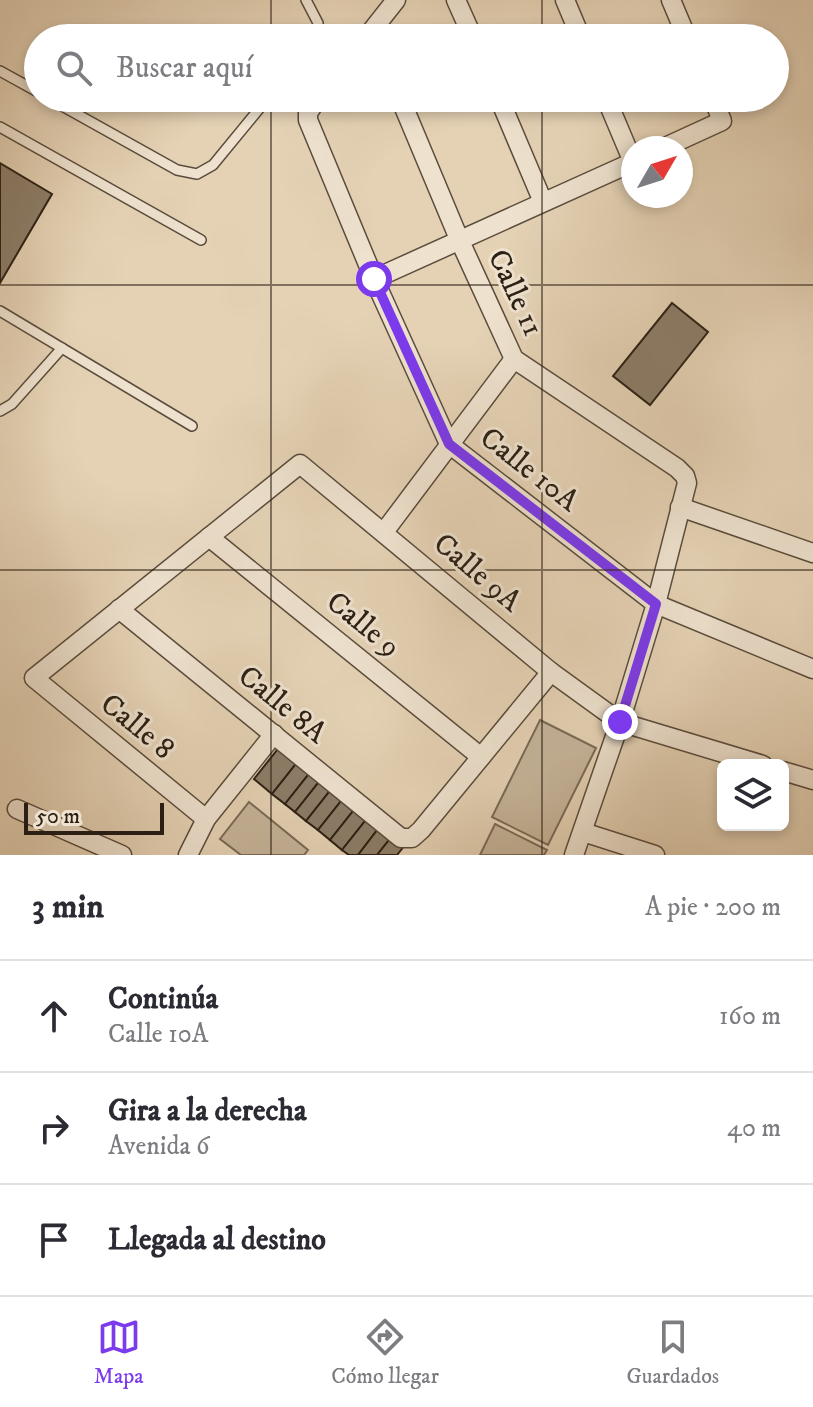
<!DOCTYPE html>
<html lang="es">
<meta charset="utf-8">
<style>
:root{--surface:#fff;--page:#f2f2f3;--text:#2b2b33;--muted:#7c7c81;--line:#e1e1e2;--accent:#7c3aed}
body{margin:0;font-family:"IM FELL DW Pica",serif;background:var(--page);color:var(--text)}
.controls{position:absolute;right:24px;bottom:24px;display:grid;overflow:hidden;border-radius:12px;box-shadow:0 4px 12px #0003}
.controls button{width:72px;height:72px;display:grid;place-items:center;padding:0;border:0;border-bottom:2px solid var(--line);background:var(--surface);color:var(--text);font:40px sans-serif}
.compass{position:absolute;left:621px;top:136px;width:72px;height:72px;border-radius:50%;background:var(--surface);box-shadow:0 4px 12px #0003;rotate:51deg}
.scale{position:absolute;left:24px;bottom:20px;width:140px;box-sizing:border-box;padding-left:8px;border:4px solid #2c2014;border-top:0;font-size:22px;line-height:28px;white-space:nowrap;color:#2c2014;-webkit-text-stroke:6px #eee2cf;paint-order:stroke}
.stop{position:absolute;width:24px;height:24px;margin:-18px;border:6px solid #7c3aed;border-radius:50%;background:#fff}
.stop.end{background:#7c3aed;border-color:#fff;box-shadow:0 2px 8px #0008}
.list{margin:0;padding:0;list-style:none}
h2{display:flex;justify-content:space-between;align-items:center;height:104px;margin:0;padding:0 32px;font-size:34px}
h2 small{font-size:26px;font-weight:400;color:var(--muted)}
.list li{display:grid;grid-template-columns:52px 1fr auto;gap:24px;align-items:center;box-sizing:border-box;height:112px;padding:0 32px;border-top:2px solid var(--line)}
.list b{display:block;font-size:30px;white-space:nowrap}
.list p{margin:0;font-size:26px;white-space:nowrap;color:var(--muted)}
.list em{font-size:26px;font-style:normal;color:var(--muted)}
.icon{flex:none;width:44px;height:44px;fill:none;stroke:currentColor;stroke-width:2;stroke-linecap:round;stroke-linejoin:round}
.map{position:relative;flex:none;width:813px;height:855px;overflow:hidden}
.search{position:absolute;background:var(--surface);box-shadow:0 4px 12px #0003;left:24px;right:24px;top:24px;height:88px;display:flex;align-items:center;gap:20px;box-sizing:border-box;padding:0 28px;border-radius:44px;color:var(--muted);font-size:30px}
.sheet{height:440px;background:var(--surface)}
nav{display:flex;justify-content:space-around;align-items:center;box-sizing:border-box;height:112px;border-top:2px solid var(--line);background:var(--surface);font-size:22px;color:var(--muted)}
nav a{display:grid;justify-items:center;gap:4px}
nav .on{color:var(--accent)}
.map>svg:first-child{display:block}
</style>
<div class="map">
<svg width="813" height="855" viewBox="0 0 813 855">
<rect width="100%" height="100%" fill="#e5d2b5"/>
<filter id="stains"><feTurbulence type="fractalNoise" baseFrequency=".0025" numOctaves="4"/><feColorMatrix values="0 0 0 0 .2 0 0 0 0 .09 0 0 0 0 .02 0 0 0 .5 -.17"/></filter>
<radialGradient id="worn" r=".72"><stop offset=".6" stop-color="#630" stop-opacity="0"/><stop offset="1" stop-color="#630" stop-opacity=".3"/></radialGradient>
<g fill="#c6b49a" stroke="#796a57" stroke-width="2">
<polygon points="540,720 596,748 548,845 492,817"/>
<polygon points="249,802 308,850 304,855 241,855 220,839"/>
<polygon points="495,824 547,850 544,855 480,855"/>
</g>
<g fill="#8c7d68" stroke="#2c2014" stroke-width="2">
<polygon points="0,163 52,194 0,283"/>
<polygon points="672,303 708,332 650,405 613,376"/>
<polygon points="281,745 299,760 272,794 254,779"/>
<polygon points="299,760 312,770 285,804 272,794"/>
<polygon points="312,770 322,778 295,812 285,804"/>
<polygon points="322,778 333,787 306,821 295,812"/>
<polygon points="333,787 345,796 318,830 306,821"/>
<polygon points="345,796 357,806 330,840 318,830"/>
<polygon points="357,806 369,816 342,850 330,840"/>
<polygon points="369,816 381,825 358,855 349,855 342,850"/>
<polygon points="381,825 393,835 377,855 358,855"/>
<polygon points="393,835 405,845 397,855 377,855"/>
</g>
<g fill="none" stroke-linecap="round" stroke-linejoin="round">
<g stroke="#5a4c3c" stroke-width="12">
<g id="service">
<polyline points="306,0 318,23 314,38"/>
<polyline points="0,71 38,92"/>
<polyline points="48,98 177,170 197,174 213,165 268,98"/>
<polyline points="0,127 201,240"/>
<polyline points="0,311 192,426"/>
<polyline points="0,411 12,404 62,348"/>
</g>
</g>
<g stroke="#5a4c3c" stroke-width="21">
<g id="minor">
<polyline points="456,0 473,38"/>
<polyline points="565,0 581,38"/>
<polyline points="671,0 687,38"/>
<polyline points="366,38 396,0"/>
<polyline points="318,98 308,113 308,120 374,279 449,444 656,604 813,669"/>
<polyline points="400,98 459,239 514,359 677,468 685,476 687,483 656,604 620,722 574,855"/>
<polyline points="499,98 543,202"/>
<polyline points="606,98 633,162"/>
<polyline points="663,148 722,121 713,98"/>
<polyline points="374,279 633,162"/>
<polyline points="680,507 813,553"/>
<polyline points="384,532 514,359"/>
<polyline points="209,537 481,757"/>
<polyline points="119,609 401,838 412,838 421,830 551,672"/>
<polyline points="783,771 813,780"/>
<polyline points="17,809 122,855"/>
<polyline points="206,819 34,678 300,464 551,672 620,722 763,765"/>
<polyline points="583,832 655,855"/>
<polyline points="188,855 206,819 274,734"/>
</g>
</g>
<use href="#service" stroke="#eee2cf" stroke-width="9"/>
<use href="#minor" stroke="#eee2cf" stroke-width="18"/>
</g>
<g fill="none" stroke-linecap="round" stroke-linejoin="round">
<polyline stroke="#7c3aed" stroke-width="10" points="374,279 449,444 656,604 620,722"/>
</g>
<path fill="none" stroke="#2c2014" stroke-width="2" stroke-opacity="0.55" d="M271 0V38M542 0V38M271 98V855M542 98V855M0 285H813M0 570H813"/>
<g text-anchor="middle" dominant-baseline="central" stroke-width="6" stroke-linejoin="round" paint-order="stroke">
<g font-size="30" fill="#2c2014" stroke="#eee2cf">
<text transform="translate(515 293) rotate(65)">Calle 11</text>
<text transform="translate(529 470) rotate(38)">Calle 10A</text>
<text transform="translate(477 573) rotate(40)">Calle 9A</text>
<text transform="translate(363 625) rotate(39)">Calle 9</text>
<text transform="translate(282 705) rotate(39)">Calle 8A</text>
<text transform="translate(137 727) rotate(39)">Calle 8</text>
</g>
</g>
<rect width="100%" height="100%" filter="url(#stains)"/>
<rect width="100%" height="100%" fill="url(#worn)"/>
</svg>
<div class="controls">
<button><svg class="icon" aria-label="layers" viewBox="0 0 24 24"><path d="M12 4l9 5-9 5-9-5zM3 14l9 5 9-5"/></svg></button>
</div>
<svg class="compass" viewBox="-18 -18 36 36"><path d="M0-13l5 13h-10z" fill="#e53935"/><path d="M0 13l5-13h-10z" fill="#7c7c81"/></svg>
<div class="scale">50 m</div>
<div class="stop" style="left:374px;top:279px"></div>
<div class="stop end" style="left:620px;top:722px"></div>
<div class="search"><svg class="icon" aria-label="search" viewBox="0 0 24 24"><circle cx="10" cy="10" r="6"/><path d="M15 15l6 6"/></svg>Buscar aquí</div>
</div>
<section class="sheet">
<h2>3 min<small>A pie · 200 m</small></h2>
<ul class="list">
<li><svg class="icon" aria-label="ahead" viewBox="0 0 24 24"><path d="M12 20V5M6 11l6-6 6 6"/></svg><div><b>Continúa</b><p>Calle 10A</p></div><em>160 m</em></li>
<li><svg class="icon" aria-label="right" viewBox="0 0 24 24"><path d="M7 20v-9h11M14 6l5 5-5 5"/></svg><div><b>Gira a la derecha</b><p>Avenida 6</p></div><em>40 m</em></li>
<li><svg class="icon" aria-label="arrive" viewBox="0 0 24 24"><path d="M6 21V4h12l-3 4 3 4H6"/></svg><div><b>Llegada al destino</b></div></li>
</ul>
</section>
<nav>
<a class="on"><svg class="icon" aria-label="map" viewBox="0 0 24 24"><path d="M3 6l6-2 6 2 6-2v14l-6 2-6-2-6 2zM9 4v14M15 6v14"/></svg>Mapa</a>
<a><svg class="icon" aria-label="directions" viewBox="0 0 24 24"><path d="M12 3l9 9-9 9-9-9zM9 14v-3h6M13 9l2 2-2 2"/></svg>Cómo llegar</a>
<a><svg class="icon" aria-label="saved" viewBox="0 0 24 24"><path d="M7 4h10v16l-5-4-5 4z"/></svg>Guardados</a>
</nav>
